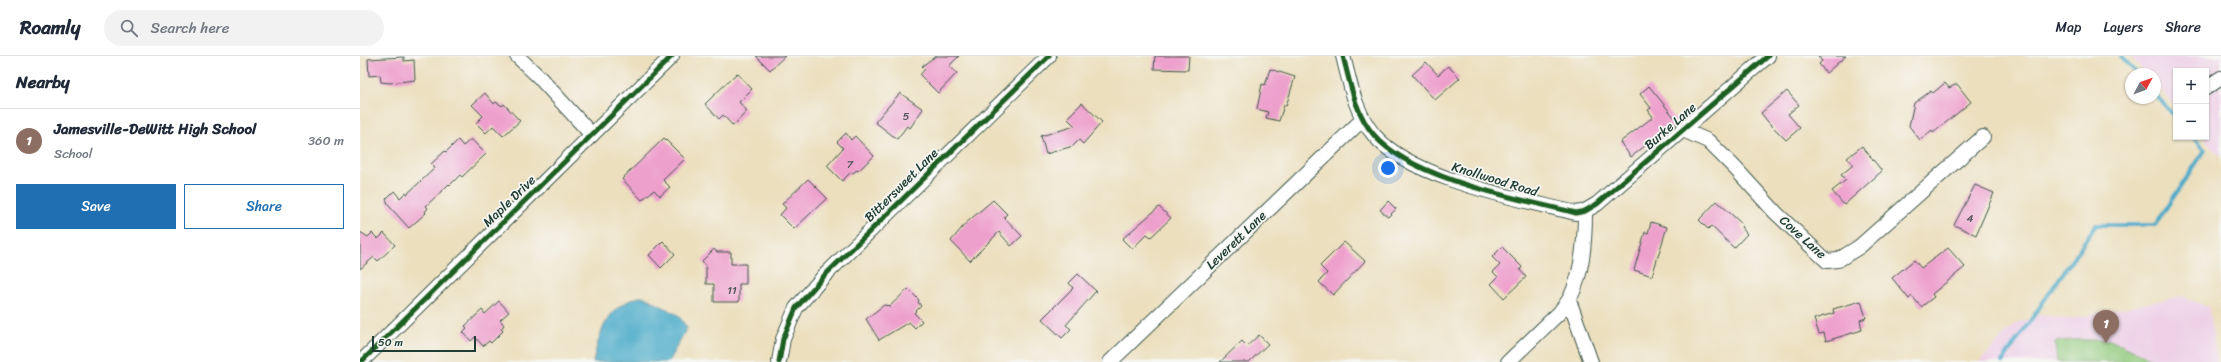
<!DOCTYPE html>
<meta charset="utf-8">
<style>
:root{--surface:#fff;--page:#f2f2f3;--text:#1f2937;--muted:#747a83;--line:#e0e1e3;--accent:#1f6fb2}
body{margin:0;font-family:Sriracha,sans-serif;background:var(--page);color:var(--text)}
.controls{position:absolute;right:12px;top:12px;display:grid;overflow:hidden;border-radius:0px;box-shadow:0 1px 3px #0004}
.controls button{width:36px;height:36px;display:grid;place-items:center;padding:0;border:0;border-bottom:1px solid var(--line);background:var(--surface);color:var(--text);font:20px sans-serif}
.compass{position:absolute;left:1765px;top:12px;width:36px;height:36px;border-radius:50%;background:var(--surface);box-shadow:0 1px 3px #0004;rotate:49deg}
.scale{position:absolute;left:12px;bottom:10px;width:104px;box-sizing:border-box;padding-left:4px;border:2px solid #1f3d34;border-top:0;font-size:11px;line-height:14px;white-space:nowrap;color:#1f3d34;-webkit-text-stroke:3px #f6f6f2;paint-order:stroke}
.you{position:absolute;left:1028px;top:112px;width:14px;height:14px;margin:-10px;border:3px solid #fff;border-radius:50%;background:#1a73e8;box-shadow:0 0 0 6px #1a73e833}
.badge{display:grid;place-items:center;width:26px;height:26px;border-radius:50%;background:var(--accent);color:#fff;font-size:13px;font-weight:700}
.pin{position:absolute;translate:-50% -33px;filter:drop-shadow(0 1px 2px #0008)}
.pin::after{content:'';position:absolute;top:21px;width:14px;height:12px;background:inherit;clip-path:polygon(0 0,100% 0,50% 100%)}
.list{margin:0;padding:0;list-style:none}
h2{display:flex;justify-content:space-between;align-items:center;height:52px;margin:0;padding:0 16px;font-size:17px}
h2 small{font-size:13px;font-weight:400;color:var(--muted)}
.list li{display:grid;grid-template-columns:26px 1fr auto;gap:12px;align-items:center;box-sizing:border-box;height:64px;padding:0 16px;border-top:1px solid var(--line)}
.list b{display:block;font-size:15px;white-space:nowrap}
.list p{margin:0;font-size:13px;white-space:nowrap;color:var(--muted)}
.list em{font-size:13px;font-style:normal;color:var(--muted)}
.actions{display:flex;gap:8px;padding:12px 16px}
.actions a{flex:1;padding:9px 0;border:1px solid var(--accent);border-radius:0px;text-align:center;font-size:14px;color:var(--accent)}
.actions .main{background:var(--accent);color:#fff}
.icon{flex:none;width:22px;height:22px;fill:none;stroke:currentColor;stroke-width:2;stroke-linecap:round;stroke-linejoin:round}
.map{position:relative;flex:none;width:1861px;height:306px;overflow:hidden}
header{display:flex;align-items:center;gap:24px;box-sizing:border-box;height:56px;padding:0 20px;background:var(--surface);border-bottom:1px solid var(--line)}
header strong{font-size:19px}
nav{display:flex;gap:22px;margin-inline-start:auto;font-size:14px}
.search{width:280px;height:36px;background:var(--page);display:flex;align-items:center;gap:10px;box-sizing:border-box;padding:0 14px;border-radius:22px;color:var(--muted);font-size:15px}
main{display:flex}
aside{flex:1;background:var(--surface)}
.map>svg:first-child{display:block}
</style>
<header>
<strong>Roamly</strong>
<div class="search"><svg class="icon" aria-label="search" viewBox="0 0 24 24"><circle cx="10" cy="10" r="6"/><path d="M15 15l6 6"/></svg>Search here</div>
<nav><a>Map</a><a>Layers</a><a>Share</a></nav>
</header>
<main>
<aside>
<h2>Nearby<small></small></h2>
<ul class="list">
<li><span class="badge" style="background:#8d6e63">1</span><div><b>Jamesville-DeWitt High School</b><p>School</p></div><em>360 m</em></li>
</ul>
<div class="actions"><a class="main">Save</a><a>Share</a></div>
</aside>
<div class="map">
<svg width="1861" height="306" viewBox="0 0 1861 306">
<rect width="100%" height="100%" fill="#f6f6f2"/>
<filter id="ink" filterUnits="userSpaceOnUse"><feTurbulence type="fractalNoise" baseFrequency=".025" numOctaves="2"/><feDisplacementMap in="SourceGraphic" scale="8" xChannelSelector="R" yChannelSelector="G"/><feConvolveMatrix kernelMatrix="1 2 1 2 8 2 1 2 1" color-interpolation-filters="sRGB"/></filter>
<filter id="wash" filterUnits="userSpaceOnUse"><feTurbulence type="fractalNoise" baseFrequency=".012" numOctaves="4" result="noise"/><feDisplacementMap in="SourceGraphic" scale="16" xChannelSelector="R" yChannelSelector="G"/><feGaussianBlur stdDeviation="0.9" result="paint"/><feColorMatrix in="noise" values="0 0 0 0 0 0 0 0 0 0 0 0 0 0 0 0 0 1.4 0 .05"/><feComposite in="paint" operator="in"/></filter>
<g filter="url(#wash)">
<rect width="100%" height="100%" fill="#ecdfbe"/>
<g fill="#eed0e7">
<polygon points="1770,0 1861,0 1861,101 1843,81 1846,81 1846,15 1816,15 1816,51 1795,28 1795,18 1786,18"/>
<polygon points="1823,240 1849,252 1857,306 1619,306 1656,267 1681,259 1709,263"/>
</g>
<polygon fill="#92cb7e" stroke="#588459" points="1712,284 1750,284 1798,306 1697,306 1695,286"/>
<path fill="#49aac9" stroke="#34747e" d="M283 240 318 259 327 272 308 306H233C240 275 247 248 283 240Z"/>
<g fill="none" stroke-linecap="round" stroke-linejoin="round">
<g stroke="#49aac9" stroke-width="4">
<polyline points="1761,0 1777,18"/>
<polyline points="1795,38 1816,62"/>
<polyline points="1642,306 1736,169 1795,169 1845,94 1833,81"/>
</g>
</g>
<g id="blocks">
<g fill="#eea0cd">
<polygon points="396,0 425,0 410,14"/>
<polygon points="576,0 599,0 589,10 597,17 578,37 560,19 565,13 562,10"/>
<polygon points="795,0 829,0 828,14 794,13"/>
<polygon points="1458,0 1486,0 1466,17 1459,8 1462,5"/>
<polygon points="44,1 44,5 54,4 55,24 30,27 21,26 20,19 9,20 8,3"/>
<polygon points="1066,6 1078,19 1088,10 1100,22 1075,44 1052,19"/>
<polygon points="910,13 935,21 926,50 924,49 919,65 906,62 908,56 897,53 902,28 905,29"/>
<polygon points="377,17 392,33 379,46 387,55 373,70 363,59 359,63 345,48"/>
<polygon points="1585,27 1589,32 1597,28 1611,46 1573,77 1572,74 1560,84 1549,70 1554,47 1571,35 1573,37"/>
<polygon points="1289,30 1318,66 1310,74 1308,72 1271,101 1260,86 1293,61 1288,54 1291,52 1280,38"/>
<polygon points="1427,35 1439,49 1428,58 1440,72 1426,84 1408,66 1401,57"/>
<polygon points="125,37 134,48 136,46 142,50 144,48 160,65 143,80 133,70 126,77 116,67 123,60 112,49"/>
<polygon points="540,37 563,53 550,72 547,70 537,83 515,66"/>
<polygon points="722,47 742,66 723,88 719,84 713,90 686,98 681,80 715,70 707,62"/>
<polygon points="486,77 491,84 495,80 514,100 498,115 497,114 493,117 491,116 482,125 467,110 483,92 477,86"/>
<polygon points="304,82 325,103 303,124 310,131 300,140 294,134 282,144 262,123"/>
<polygon points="111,83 126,98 102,121 100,119 90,129 89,128 66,150 68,152 65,156 66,157 49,172 29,150 26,143 34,135 40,142 46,136 47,138 75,112 71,108 85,95 86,96 98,84 103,90"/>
<polygon points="1502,90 1522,115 1484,149 1472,135 1486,124 1481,119 1493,109 1487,102"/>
<polygon points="448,123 467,142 434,173 420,159 426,152 422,148"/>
<polygon points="1615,129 1634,137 1616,179 1594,169"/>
<polygon points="633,144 647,158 644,161 662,180 651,190 639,176 610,205 591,185 606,167"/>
<polygon points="1028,145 1036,153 1028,161 1020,154"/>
<polygon points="1357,145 1383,169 1381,171 1387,178 1374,192 1351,170 1348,173 1339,164"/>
<polygon points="799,151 811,162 791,181 787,178 772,193 762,183"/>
<polygon points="1291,166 1307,171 1292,220 1274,214 1285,176 1288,177"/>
<polygon points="0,176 8,181 12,177 18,183 24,177 35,189 18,205 14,201 0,213"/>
<polygon points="303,185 315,198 301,212 289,199"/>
<polygon points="984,186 1005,205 973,239 959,226 967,217 960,210"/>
<polygon points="1142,191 1162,211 1160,214 1166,221 1144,242 1131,228 1138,221 1133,216 1140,209 1132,201"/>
<polygon points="1588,192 1605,211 1572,238 1574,241 1561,251 1552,240 1549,243 1532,222 1554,204 1561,212"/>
<polygon points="354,193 357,196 371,196 371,208 386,208 386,228 379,228 379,246 354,246 354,228 346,228 346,210 342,205"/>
<polygon points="718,218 736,235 706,269 711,273 702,282 682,263 713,232 709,227"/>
<polygon points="548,233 559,244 558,246 561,250 554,257 562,265 555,272 549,266 519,284 506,263 524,249 530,250"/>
<polygon points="139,245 149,256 140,264 144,269 141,273 143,275 131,287 129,285 123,290 115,281 111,285 103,276 107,272 105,270 122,254 125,258"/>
<polygon points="1501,245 1506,262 1500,264 1502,274 1466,285 1464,277 1459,278 1454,263 1474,257 1473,253"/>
<polygon points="899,279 908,288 889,306 860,306 882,285 887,290"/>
</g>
</g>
</g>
<g filter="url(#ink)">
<use href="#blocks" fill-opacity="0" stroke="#3e5549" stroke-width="1"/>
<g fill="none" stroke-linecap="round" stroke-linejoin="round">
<g stroke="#3e5549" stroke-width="16">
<g id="minor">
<polyline points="157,0 179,21 232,79"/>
<path d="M983 0C990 27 995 57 1014 79 1051 123 1160 143 1216 157L1225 155 1237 148 1408 0"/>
<polyline points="1846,32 1861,22"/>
<polyline points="1323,74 1348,85 1375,112 1416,157 1467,205 1478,204 1499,191 1623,81"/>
<path d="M1225 155C1225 184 1223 218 1209 244L1231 306"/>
<polyline points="1,306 312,0"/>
<polyline points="419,306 423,283 436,252 464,220 689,0"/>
<polyline points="750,306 1003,63"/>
<polyline points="1148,306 1200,256 1209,244"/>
</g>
</g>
<use href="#minor" stroke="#fff" stroke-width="14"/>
<g stroke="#f6f6f2" stroke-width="8">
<g id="cycleway">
<path d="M983 0C990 27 995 57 1014 79 1051 123 1160 143 1216 157L1225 155 1237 148 1408 0"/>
<polyline points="1,306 312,0"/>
<polyline points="419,306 423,283 436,252 464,220 689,0"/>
</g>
</g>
<use href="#cycleway" stroke="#1b5e20" stroke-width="5"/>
</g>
</g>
<g text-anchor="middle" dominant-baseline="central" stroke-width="3.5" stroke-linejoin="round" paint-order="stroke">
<g font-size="11" fill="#53565a">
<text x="546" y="60">5</text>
<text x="490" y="108">7</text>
<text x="1610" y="162">4</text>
<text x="372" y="234">11</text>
</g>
<g font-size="13" fill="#1f3d34" stroke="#f6f6f2">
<text transform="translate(1310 70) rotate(-41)">Burke Lane</text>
<text transform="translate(1135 123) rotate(17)">Knollwood Road</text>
<text transform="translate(541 129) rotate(-45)">Bittersweet Lane</text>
<text transform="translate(149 145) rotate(-44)">Maple Drive</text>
<text transform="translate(1443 181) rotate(42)">Cove Lane</text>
<text transform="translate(876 184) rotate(-44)">Leverett Lane</text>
</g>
</g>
</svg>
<div class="controls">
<button>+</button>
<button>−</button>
</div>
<svg class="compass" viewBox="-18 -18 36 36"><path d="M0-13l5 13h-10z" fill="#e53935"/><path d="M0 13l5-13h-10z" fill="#747a83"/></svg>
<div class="scale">50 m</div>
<div class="you"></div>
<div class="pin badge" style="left:1746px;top:287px;background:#8d6e63">1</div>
</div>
</main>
